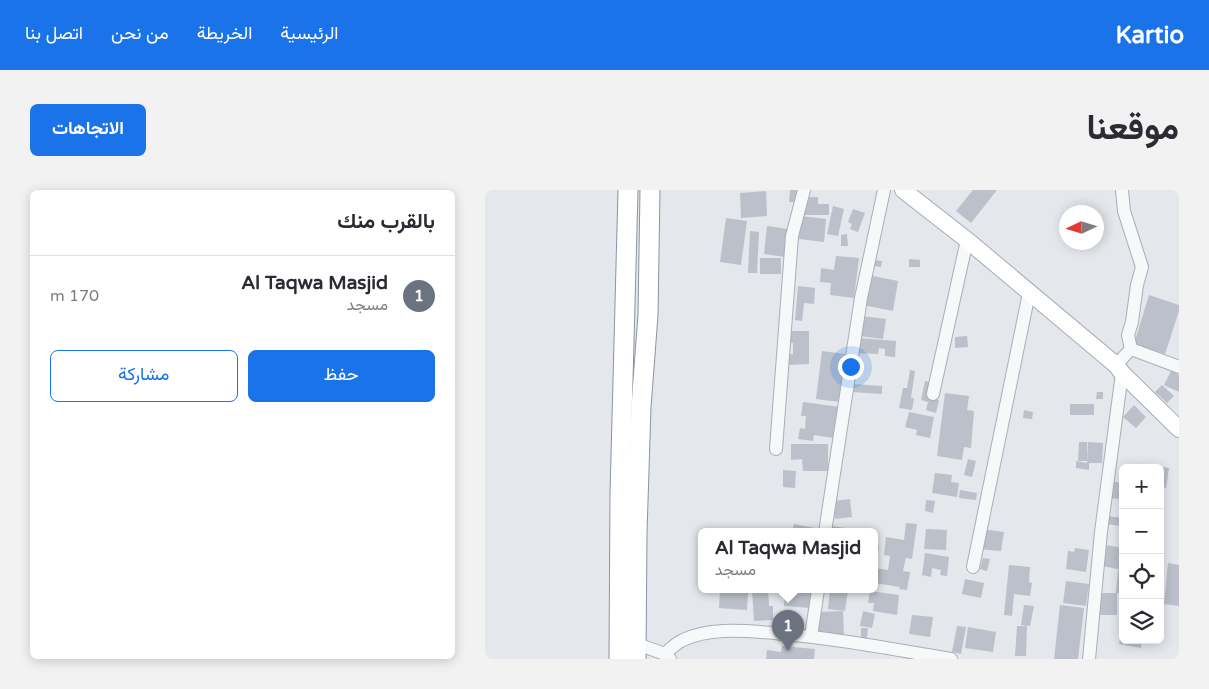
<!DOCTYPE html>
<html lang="ar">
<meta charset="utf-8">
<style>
:root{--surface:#fff;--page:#f2f2f3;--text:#2b2b33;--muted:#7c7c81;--line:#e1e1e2;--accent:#1a73e8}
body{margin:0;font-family:"Varela Round",Vazirmatn,sans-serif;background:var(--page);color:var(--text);direction:rtl}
.controls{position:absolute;right:15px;bottom:15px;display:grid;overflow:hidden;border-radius:8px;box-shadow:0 2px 12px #0003}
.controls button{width:45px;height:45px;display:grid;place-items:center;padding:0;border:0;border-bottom:1px solid var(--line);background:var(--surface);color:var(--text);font:25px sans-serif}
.compass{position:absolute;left:574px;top:15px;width:45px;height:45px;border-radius:50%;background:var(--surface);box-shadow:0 2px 12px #0003;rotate:266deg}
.you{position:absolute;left:365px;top:176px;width:18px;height:18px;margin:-12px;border:4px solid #fff;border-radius:50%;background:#1a73e8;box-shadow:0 0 0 8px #1a73e833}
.badge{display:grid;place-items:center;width:32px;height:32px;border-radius:50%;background:var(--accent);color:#fff;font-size:16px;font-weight:700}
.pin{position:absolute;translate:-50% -41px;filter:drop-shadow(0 1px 2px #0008)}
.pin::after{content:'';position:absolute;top:26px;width:18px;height:15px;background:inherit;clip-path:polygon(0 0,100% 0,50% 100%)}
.popup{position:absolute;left:213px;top:338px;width:180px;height:65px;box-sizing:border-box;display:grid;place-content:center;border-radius:8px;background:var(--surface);filter:drop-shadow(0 1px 4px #0005);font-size:16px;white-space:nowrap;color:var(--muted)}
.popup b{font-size:19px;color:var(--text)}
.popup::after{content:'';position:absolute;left:50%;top:100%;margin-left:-10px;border:10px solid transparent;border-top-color:var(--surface)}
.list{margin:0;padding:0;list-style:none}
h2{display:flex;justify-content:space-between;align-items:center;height:65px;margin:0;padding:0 20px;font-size:21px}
h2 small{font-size:16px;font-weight:400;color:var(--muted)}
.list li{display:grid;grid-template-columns:32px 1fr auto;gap:15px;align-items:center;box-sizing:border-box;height:80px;padding:0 20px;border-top:1px solid var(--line)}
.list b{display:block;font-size:19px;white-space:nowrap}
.list p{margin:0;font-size:16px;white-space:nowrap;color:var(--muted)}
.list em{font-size:16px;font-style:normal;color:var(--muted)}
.actions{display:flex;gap:10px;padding:15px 20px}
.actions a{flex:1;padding:11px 0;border:1px solid var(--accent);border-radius:8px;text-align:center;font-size:18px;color:var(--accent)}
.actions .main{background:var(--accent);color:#fff}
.icon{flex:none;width:28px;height:28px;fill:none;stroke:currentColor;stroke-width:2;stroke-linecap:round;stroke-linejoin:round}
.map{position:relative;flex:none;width:694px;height:469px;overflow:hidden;direction:ltr;border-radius:8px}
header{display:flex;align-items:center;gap:30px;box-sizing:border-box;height:70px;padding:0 25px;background:var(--accent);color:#fff}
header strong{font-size:24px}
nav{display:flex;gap:28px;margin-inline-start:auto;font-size:18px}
.intro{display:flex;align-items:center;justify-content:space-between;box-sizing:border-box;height:120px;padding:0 30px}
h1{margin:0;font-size:35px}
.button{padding:12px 22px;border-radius:8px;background:var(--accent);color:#fff;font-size:18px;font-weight:700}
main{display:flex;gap:30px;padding:0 30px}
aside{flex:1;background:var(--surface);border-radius:8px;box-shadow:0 2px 12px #0003}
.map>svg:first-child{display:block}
</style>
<header>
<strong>Kartio</strong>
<nav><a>الرئيسية</a><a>الخريطة</a><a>من نحن</a><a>اتصل بنا</a></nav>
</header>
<div class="intro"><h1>موقعنا</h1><a class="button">الاتجاهات</a></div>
<main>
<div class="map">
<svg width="694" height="469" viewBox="0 0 694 469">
<rect width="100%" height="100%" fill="#e4e7ec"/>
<g fill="#bbc0ca">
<polygon points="305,0 312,0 311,12 304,12"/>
<polygon points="488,0 512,0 486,33 471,21"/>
<polygon points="281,1 282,26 256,28 255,3"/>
<polygon points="319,7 333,7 333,14 344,14 344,25 319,25"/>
<polygon points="348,16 359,19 353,46 342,44"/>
<polygon points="368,19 380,23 373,42 365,39 367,34 363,32"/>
<polygon points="316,26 341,29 339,52 314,49"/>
<polygon points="241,28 262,31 256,75 235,72"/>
<polygon points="282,36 303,39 300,67 279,64"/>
<polygon points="265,41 274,42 272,83 263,83"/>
<polygon points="362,44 363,56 356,56 356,45"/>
<polygon points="351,66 374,68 369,108 345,105 346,93 335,92 336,78 349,80"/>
<rect x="275" y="68" width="21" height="16"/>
<polygon points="424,69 435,70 435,77 424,77"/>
<polygon points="390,70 397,71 396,77 389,76"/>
<polygon points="383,85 413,91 408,121 378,115"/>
<polygon points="313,96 330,98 329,114 319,113 317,131 310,130"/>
<polygon points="664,105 694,115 694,121 680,164 649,154"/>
<polygon points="376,126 401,129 398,149 374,146"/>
<polygon points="304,141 324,141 324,174 301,175 301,164 308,164 308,153 304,153"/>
<polygon points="482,146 483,157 470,158 470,147"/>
<polygon points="373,148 411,151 410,167 400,166 400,159 394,158 393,164 371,163"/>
<polygon points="337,161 361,164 355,212 331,209"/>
<polygon points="425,180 430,181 426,208 429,208 427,220 414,218 418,198 422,198"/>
<polygon points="686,181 694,185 694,202 679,195"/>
<polygon points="440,191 447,193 443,208 454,210 451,223 441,220 443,212 436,210"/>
<polygon points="368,194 397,196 397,204 367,202"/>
<polygon points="677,195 689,206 682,213 670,202"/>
<polygon points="612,202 618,202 618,209 611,209"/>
<polygon points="460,203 484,206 482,220 489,221 486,258 479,257 477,270 452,266"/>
<polygon points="318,212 355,217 354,225 351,224 348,248 329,245 328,251 313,249 315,238 320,239 321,226 316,226"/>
<rect x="585" y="214" width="24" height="11"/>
<polygon points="649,215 661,227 651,238 638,227"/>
<polygon points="539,220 548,222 547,229 538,228"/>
<polygon points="424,222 449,227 445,248 431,245 432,240 420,237"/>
<polygon points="594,252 602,252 602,271 593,271"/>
<polygon points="603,252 618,253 617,273 604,273 604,280 591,278 591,271 602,273"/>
<polygon points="306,254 343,254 343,281 318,281 317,269 306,270"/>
<polygon points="483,269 491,271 487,287 479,285"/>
<polygon points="678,277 684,278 681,298 675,297"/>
<polygon points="298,280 311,281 310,298 298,297"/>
<polygon points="450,283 467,285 466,292 474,293 472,307 447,303"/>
<polygon points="626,291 636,293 635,309 624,308"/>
<polygon points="475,300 492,303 491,310 474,308"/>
<polygon points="365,309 367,327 350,329 348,311"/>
<polygon points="441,310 450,311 448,323 440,321"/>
<polygon points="622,326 637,328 636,336 621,334"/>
<polygon points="421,333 432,334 427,369 421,368 421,367 418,381 425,382 422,400 414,399 415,397 389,393 389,356 394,356 390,378 403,380 405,366 399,365 401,347 419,350"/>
<polygon points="309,334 330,338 329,342 307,342"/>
<polygon points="346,336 382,341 382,342 345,342"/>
<polygon points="441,339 462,340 461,360 439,359"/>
<polygon points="496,339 519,342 516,361 494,359"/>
<polygon points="621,355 638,358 638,380 617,376"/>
<polygon points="590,358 604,360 601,382 581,379 583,361 589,362"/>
<polygon points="440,363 464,367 462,386 455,385 456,380 447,378 446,387 437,385"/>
<polygon points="498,368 505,369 502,381 495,379"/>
<polygon points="683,373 694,375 694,416 679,414"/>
<polygon points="524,375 545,377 544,392 547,393 545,406 529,404 527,426 519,425"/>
<polygon points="633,380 638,381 638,403 632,403 632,425 611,425 611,403 631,403"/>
<polygon points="480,389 499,393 496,408 477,404"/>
<polygon points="581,391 604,394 601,416 578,413"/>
<polygon points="235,400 263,401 262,420 234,418"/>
<polygon points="267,400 283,400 284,416 288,416 288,430 269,431"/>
<polygon points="300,400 327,400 326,418 299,416"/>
<polygon points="345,400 363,400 360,421 343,419"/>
<polygon points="385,401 414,405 412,425 388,421 389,413 383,413"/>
<polygon points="539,415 549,416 545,436 536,435"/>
<polygon points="575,415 599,418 593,469 569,469"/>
<polygon points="358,421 359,446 334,446 334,422"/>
<polygon points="378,421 390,424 387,438 375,436"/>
<polygon points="427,425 448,427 445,447 424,444"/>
<polygon points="472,436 481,437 476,464 467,462"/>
<polygon points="532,436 542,436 541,466 530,466"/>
<polygon points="483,437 511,442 508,462 480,458"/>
<polygon points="637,437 638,450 657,450 656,458 634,454"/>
<polygon points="376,438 383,438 382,448 376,448"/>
<polygon points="297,456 330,459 329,469 281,469 282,460 296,462"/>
</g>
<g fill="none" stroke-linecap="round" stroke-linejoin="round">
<g stroke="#a9aeb7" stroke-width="14">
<g id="minor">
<polyline points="646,159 694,177"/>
<polyline points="631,175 646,159 643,145 647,132 652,95 657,77 639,21 637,0"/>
<polyline points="448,204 482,50"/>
<polyline points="291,259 307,46 319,0"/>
<polyline points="340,342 376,108 399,0"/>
<polyline points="488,377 544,103"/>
<polyline points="326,446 333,400"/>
<polyline points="152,454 180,464 185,469"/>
<path d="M180 464C186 458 191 453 198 450 226 437 259 441 289 443 348 448 407 459 466 469"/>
<polyline points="604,469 616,342 637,183"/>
</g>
</g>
<g stroke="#a3abb8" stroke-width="18">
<polyline id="major" points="418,0 482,50 631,175 637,183 694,239"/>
</g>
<g stroke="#8b94a3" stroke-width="21">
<g id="highway">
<polyline points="134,469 135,304 143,0"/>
<polyline points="151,469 152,343 156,217 163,125 165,0"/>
</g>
</g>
<use href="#minor" stroke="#f7f8fa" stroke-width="12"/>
<use href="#major" stroke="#fff" stroke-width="16"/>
<use href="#highway" stroke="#fff" stroke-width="19"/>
</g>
</svg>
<div class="controls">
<button>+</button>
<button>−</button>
<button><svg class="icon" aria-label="locate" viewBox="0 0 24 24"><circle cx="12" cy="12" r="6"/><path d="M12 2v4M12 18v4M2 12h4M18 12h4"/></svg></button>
<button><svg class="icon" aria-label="layers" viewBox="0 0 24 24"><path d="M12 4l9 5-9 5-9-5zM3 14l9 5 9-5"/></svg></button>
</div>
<svg class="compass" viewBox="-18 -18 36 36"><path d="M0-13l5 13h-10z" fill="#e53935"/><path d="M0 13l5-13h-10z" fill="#7c7c81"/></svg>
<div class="you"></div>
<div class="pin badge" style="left:303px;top:461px;background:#6b7280">1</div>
<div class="popup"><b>Al Taqwa Masjid</b>مسجد</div>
</div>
<aside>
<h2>بالقرب منك<small></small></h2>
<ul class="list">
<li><span class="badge" style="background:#6b7280">1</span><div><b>Al Taqwa Masjid</b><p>مسجد</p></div><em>170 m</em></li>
</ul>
<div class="actions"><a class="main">حفظ</a><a>مشاركة</a></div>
</aside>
</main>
